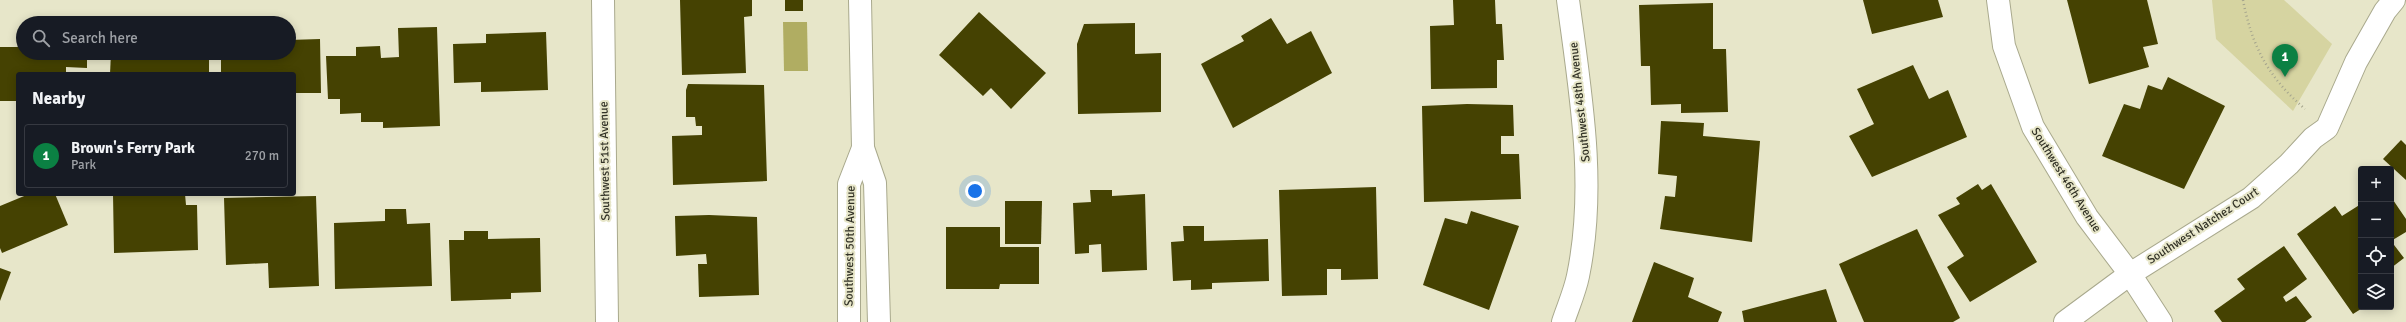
<!DOCTYPE html>
<meta charset="utf-8">
<style>
:root{--surface:#171b24;--page:#20242c;--text:#f1f3f6;--muted:#9ea1a6;--line:#363941;--accent:#0b8043}
body{margin:0;font-family:Signika,sans-serif;background:var(--page);color:var(--text)}
.controls{position:absolute;right:12px;bottom:12px;display:grid;overflow:hidden;border-radius:4px;box-shadow:0 2px 10px #0003}
.controls button{width:36px;height:36px;display:grid;place-items:center;padding:0;border:0;border-bottom:1px solid var(--line);background:var(--surface);color:var(--text);font:20px sans-serif}
.you{position:absolute;left:975px;top:191px;width:14px;height:14px;margin:-10px;border:3px solid #fff;border-radius:50%;background:#1a73e8;box-shadow:0 0 0 6px #1a73e833}
.badge{display:grid;place-items:center;width:26px;height:26px;border-radius:50%;background:var(--accent);color:#fff;font-size:13px;font-weight:700}
.pin{position:absolute;translate:-50% -33px;filter:drop-shadow(0 1px 2px #0008)}
.pin::after{content:'';position:absolute;top:21px;width:14px;height:12px;background:inherit;clip-path:polygon(0 0,100% 0,50% 100%)}
.list{margin:0;padding:0;list-style:none}
h2{display:flex;justify-content:space-between;align-items:center;height:52px;margin:0;padding:0 16px;font-size:17px}
h2 small{font-size:13px;font-weight:400;color:var(--muted)}
.list li{display:grid;grid-template-columns:26px 1fr auto;gap:12px;align-items:center;box-sizing:border-box;height:64px;margin:0 8px 8px;padding:0 8px;border:1px solid var(--line);border-radius:4px}
.list b{display:block;font-size:15px;white-space:nowrap}
.list p{margin:0;font-size:13px;white-space:nowrap;color:var(--muted)}
.list em{font-size:13px;font-style:normal;color:var(--muted)}
.icon{flex:none;width:22px;height:22px;fill:none;stroke:currentColor;stroke-width:2;stroke-linecap:round;stroke-linejoin:round}
.map{position:relative;flex:none;width:2406px;height:322px;overflow:hidden}
.search{position:absolute;background:var(--surface);box-shadow:0 2px 10px #0003;left:16px;top:16px;width:280px;height:44px;display:flex;align-items:center;gap:10px;box-sizing:border-box;padding:0 14px;border-radius:22px;color:var(--muted);font-size:15px}
.panel{position:absolute;background:var(--surface);box-shadow:0 2px 10px #0003;left:16px;top:72px;width:280px;height:124px;border-radius:4px}
.map>svg:first-child{display:block}
</style>
<div class="map">
<svg width="2406" height="322" viewBox="0 0 2406 322">
<rect width="100%" height="100%" fill="#e7e6c9"/>
<polygon fill="#d6d4a1" points="2212,0 2284,0 2332,44 2293,111 2216,39"/>
<polygon fill="#b0ad62" points="783,22 807,22 808,71 784,71"/>
<g fill="#454202">
<polygon points="680,0 752,0 752,16 744,17 746,73 682,75"/>
<rect x="785" y="0" width="18" height="11"/>
<polygon points="1453,0 1495,0 1496,24 1502,24 1504,60 1497,60 1497,88 1431,89 1430,26 1454,25"/>
<polygon points="1863,0 1938,0 1943,17 1872,34"/>
<polygon points="2067,0 2147,0 2158,44 2143,47 2149,67 2089,84"/>
<polygon points="1713,3 1713,49 1726,49 1728,112 1681,113 1681,104 1651,105 1650,66 1641,66 1639,5"/>
<polygon points="979,12 1046,73 1011,109 991,88 983,96 939,55"/>
<polygon points="1271,18 1287,44 1311,31 1332,73 1233,128 1201,64 1244,41 1241,36"/>
<polygon points="1135,23 1135,54 1161,53 1161,112 1078,114 1077,44 1084,24"/>
<polygon points="437,27 440,126 383,128 383,122 361,122 361,113 340,114 340,99 328,99 326,56 356,56 356,47 380,46 381,58 399,57 398,28"/>
<polygon points="546,32 548,90 481,92 481,82 454,83 453,44 486,43 486,34"/>
<polygon points="320,39 321,93 294,93 294,74 221,74 221,53 289,53 289,40"/>
<polygon points="0,47 23,47 23,53 87,53 87,68 66,67 66,74 18,74 18,101 0,101"/>
<polygon points="111,53 209,53 209,72 110,74"/>
<polygon points="1913,65 1929,99 1948,90 1967,137 1872,177 1849,136 1874,124 1857,89"/>
<polygon points="2168,77 2225,106 2184,189 2102,156 2124,104 2140,109 2148,85 2162,90"/>
<polygon points="688,84 764,85 767,181 673,185 672,136 702,135 702,126 696,126 695,117 686,117 686,90"/>
<polygon points="1467,104 1513,105 1514,136 1501,136 1501,154 1519,154 1521,199 1424,202 1422,106"/>
<polygon points="1661,121 1704,123 1703,136 1760,141 1752,242 1660,229 1665,196 1675,197 1677,176 1658,174"/>
<polygon points="2401,140 2406,145 2406,180 2383,159"/>
<polygon points="1978,184 1982,190 1991,184 2037,262 1970,302 1947,267 1964,256 1938,215 1960,204 1956,198"/>
<polygon points="1376,187 1378,279 1341,280 1341,269 1327,269 1327,295 1282,296 1279,190"/>
<polygon points="1090,190 1112,190 1112,196 1145,194 1147,270 1102,272 1101,244 1089,245 1089,253 1075,254 1073,203 1091,202"/>
<polygon points="29,194 55,194 68,225 2,253 0,248 0,206"/>
<polygon points="113,194 185,194 186,205 197,205 198,250 114,253"/>
<polygon points="316,196 319,286 269,288 268,263 226,265 224,198"/>
<polygon points="2391,197 2406,219 2406,232 2391,241 2404,258 2391,268"/>
<polygon points="1005,201 1042,201 1041,244 1005,244"/>
<polygon points="2361,204 2361,307 2364,307 2353,314 2297,234 2335,206 2342,216"/>
<polygon points="385,209 406,209 407,224 430,223 432,286 335,289 334,223 385,221"/>
<polygon points="1471,211 1519,226 1489,310 1423,285 1445,218 1467,224"/>
<polygon points="709,215 757,217 759,295 699,297 698,264 707,264 706,254 676,256 675,216"/>
<polygon points="1183,226 1204,226 1204,241 1268,239 1269,281 1212,283 1212,289 1191,290 1191,280 1173,281 1171,242 1184,241"/>
<polygon points="946,227 1000,227 1000,247 1039,247 1039,284 1000,284 999,289 946,289"/>
<polygon points="1917,229 1960,318 1953,322 1864,322 1839,264"/>
<polygon points="464,231 488,231 488,239 540,238 541,292 511,293 511,299 451,301 449,240 464,240"/>
<polygon points="2284,246 2307,279 2283,297 2286,302 2296,296 2312,317 2305,322 2222,322 2214,311 2245,289 2237,279"/>
<polygon points="1654,262 1694,278 1688,297 1722,312 1718,322 1632,322"/>
<polygon points="0,268 11,272 0,301"/>
<polygon points="1826,289 1837,322 1744,322 1742,311"/>
</g>
<g fill="none" stroke-linecap="round" stroke-linejoin="round">
<g stroke="#a9a98d" stroke-width="24">
<g id="minor">
<polyline points="603,0 607,322"/>
<polyline points="860,0 863,148 875,183 879,322"/>
<polyline points="1998,0 2004,46 2033,127 2087,217 2130,274 2161,322"/>
<polyline points="849,322 849,184 863,148"/>
<path d="M1563 322C1568 307 1575 291 1578 276 1597 184 1580 91 1568 0"/>
<polyline points="2065,322 2130,274 2251,198 2289,164 2313,138 2327,128 2356,62 2385,11 2394,0"/>
</g>
</g>
<path stroke="#a4a48d" stroke-width="2.5" stroke-dasharray="1 3" stroke-linecap="butt" d="M2243 0C2252 47 2269 78 2305 109"/>
<use href="#minor" stroke="#fff" stroke-width="22"/>
</g>
<g text-anchor="middle" dominant-baseline="central" stroke-width="4" stroke-linejoin="round" paint-order="stroke">
<g font-size="12" fill="#323226" stroke="#e7e6c9">
<text transform="translate(1580 102) rotate(-96)">Southwest 48th Avenue</text>
<text transform="translate(605 161) rotate(-91)">Southwest 51st Avenue</text>
<text transform="translate(2066 180) rotate(58)">Southwest 46th Avenue</text>
<text transform="translate(2203 226) rotate(-33)">Southwest Natchez Court</text>
<text transform="translate(850 246) rotate(-89)">Southwest 50th Avenue</text>
</g>
</g>
</svg>
<div class="controls">
<button>+</button>
<button>−</button>
<button><svg class="icon" aria-label="locate" viewBox="0 0 24 24"><circle cx="12" cy="12" r="6"/><path d="M12 2v4M12 18v4M2 12h4M18 12h4"/></svg></button>
<button><svg class="icon" aria-label="layers" viewBox="0 0 24 24"><path d="M12 4l9 5-9 5-9-5zM3 14l9 5 9-5"/></svg></button>
</div>
<div class="you"></div>
<div class="pin badge" style="left:2285px;top:77px">1</div>
<div class="search"><svg class="icon" aria-label="search" viewBox="0 0 24 24"><circle cx="10" cy="10" r="6"/><path d="M15 15l6 6"/></svg>Search here</div>
<section class="panel">
<h2>Nearby<small></small></h2>
<ul class="list">
<li><span class="badge">1</span><div><b>Brown's Ferry Park</b><p>Park</p></div><em>270 m</em></li>
</ul>
</section>
</div>
